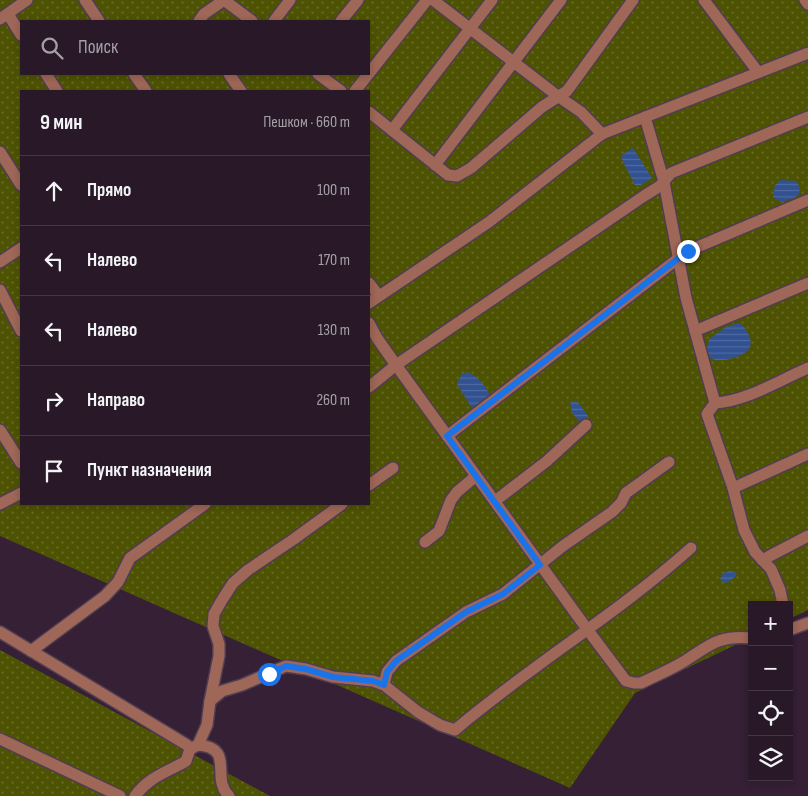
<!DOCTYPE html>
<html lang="ru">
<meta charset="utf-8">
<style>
:root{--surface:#281828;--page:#342534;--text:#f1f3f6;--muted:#a5a0a8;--line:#443745}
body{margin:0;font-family:"Sofia Sans Condensed",sans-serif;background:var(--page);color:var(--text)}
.controls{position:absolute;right:15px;bottom:15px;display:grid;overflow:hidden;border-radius:0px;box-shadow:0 2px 8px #0003}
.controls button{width:45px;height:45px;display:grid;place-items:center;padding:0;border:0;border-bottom:1px solid var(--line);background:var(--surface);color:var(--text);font:25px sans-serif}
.stop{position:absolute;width:15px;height:15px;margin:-11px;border:4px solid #1a73e8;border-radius:50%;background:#fff}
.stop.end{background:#1a73e8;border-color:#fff;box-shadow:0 1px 5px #0008}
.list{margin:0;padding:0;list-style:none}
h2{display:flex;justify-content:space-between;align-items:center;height:65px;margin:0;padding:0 20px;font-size:21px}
h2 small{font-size:16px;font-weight:400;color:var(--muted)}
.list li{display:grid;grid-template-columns:32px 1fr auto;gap:15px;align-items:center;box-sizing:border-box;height:70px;padding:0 20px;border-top:1px solid var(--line)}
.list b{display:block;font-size:19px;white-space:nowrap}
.list em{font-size:16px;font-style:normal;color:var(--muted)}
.icon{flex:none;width:28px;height:28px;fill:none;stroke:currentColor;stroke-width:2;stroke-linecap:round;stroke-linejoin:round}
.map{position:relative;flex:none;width:808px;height:796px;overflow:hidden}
.search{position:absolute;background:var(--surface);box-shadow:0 2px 8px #0003;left:20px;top:20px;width:350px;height:55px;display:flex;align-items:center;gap:12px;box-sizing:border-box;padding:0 18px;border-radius:0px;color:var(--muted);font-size:19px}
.panel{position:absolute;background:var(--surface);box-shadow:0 2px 8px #0003;left:20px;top:90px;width:350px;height:415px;border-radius:0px}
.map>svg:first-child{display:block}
</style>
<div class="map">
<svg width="808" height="796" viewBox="0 0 808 796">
<defs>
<pattern id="garden-dots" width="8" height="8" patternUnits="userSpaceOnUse" patternTransform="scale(1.25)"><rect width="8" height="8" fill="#4e5303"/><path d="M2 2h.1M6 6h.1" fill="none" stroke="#676b28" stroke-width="1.8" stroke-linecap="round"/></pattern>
<pattern id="water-rules" width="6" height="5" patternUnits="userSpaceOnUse" patternTransform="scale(1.25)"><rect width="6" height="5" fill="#315190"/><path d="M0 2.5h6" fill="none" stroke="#4f69a0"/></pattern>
</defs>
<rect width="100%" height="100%" fill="#352036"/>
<g fill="url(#garden-dots)" fill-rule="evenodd">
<path d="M0 0H808V610L789 619V605H752V637L635 693 570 788 0 536ZM21 21H369V74H21ZM21 91H369V504H21Z"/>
<polygon points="0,650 270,796 0,796"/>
</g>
<g fill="url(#water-rules)">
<polygon points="633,148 652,178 641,185 635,185 621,158 622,155"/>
<polygon points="781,180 796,181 800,187 799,194 794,198 781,202 773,197 775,185"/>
<path d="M739 323C744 326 746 330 749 335 751 340 752 346 748 350 743 357 718 364 711 358 706 353 708 346 709 339L726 327Z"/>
<path d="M467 372C478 376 487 387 491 398L475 409 470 405 457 384 461 375Z"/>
<path d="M571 401 578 402 588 416 587 419 580 421C574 418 569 408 571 401Z"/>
<polygon points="730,571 737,573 736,576 728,582 725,583 720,579 723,573"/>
</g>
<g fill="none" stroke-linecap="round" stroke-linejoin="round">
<g stroke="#513d52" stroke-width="14">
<g id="minor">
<polyline points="85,0 99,21"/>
<polyline points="224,0 252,21"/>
<polyline points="433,0 559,97 581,112 602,134"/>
<polyline points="704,0 758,72"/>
<polyline points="805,0 808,4"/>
<polyline points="8,14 21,35"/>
<polyline points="0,19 27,0"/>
<polyline points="199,21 204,14 224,0"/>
<polyline points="274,21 290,0"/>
<polyline points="341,21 358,0"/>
<polyline points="46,74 57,91"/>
<polyline points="134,74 146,91"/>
<polyline points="229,74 241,91"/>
<polyline points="318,74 341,91"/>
<polyline points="355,91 427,0"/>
<polyline points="369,112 448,175 457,176 471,168 542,107 567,91 633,0"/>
<polyline points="645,117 664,182 686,298 715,403 707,414 733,488 744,530 755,552 771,569 780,590 783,605"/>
<polyline points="392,130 492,0"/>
<polyline points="0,152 21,185"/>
<polyline points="435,165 561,0"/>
<polyline points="0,262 21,248"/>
<polyline points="369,283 379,296"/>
<polyline points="0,290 21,331"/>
<polyline points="369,303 489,222 602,134 808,53"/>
<path d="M369 323 377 338 396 365 587 629 626 681 634 683H641C655 676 670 670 683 662 710 645 718 635 752 638"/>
<polyline points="695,331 808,283"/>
<polyline points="369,387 396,365 644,196 660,186 671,173 808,117"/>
<path d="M715 403C747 401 778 381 808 368"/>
<polyline points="0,430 21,463"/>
<polyline points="447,436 688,251 808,200"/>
<polyline points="369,485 393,468"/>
<polyline points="733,488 808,454"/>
<polyline points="495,501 547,461 586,425"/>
<polyline points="0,504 21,493"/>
<polyline points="425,542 439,531 451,500 457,492 476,476"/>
<polyline points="762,560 808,536"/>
<polyline points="789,630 808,623"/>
<path d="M0 632 187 745 190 749 186 761C166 773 150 776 135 796"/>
<polyline points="31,651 105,596 118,582 130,558 205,504"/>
<polyline points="384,685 387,672 396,661 466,612 503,594 563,546 612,512 621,503 626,493 669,462"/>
<path d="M210 701 222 691 242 685 286 666 306 669 333 677 373 681 384 685 418 712 440 725 455 730C530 666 617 614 691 548"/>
<polyline points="0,739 120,796"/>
<path d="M198 745C236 748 210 778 229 796"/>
<polyline points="190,749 198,745 207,725 210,701 219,656 219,644 213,626 214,614 222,600 233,583 248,570 294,539 342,504"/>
</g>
</g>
<use href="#minor" stroke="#9f6757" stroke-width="11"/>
</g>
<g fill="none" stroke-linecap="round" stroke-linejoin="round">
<polyline stroke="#1a73e8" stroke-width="6" points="269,674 286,666 306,669 333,677 373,681 384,685 387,672 396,661 466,612 503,594 540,565 447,436 688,251"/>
</g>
</svg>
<div class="controls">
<button>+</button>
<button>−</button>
<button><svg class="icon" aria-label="locate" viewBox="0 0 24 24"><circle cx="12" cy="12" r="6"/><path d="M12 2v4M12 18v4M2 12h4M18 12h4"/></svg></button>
<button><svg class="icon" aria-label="layers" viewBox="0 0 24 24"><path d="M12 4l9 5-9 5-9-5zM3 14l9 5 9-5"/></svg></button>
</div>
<div class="stop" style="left:269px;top:674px"></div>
<div class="stop end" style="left:688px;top:251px"></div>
<div class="search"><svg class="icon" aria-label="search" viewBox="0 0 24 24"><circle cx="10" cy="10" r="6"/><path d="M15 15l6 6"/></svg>Поиск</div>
<section class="panel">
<h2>9 мин<small>Пешком · 660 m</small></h2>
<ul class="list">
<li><svg class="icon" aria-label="ahead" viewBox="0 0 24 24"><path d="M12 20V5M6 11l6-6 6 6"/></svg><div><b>Прямо</b></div><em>100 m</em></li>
<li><svg class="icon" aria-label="left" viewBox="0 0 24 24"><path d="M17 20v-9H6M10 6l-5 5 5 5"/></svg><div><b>Налево</b></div><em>170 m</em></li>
<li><svg class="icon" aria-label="left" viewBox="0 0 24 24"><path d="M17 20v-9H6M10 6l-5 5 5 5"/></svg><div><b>Налево</b></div><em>130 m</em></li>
<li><svg class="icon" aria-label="right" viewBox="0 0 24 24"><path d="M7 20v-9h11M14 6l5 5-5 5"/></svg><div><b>Направо</b></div><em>260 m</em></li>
<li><svg class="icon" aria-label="arrive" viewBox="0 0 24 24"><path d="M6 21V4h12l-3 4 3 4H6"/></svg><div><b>Пункт назначения</b></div></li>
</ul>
</section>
</div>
